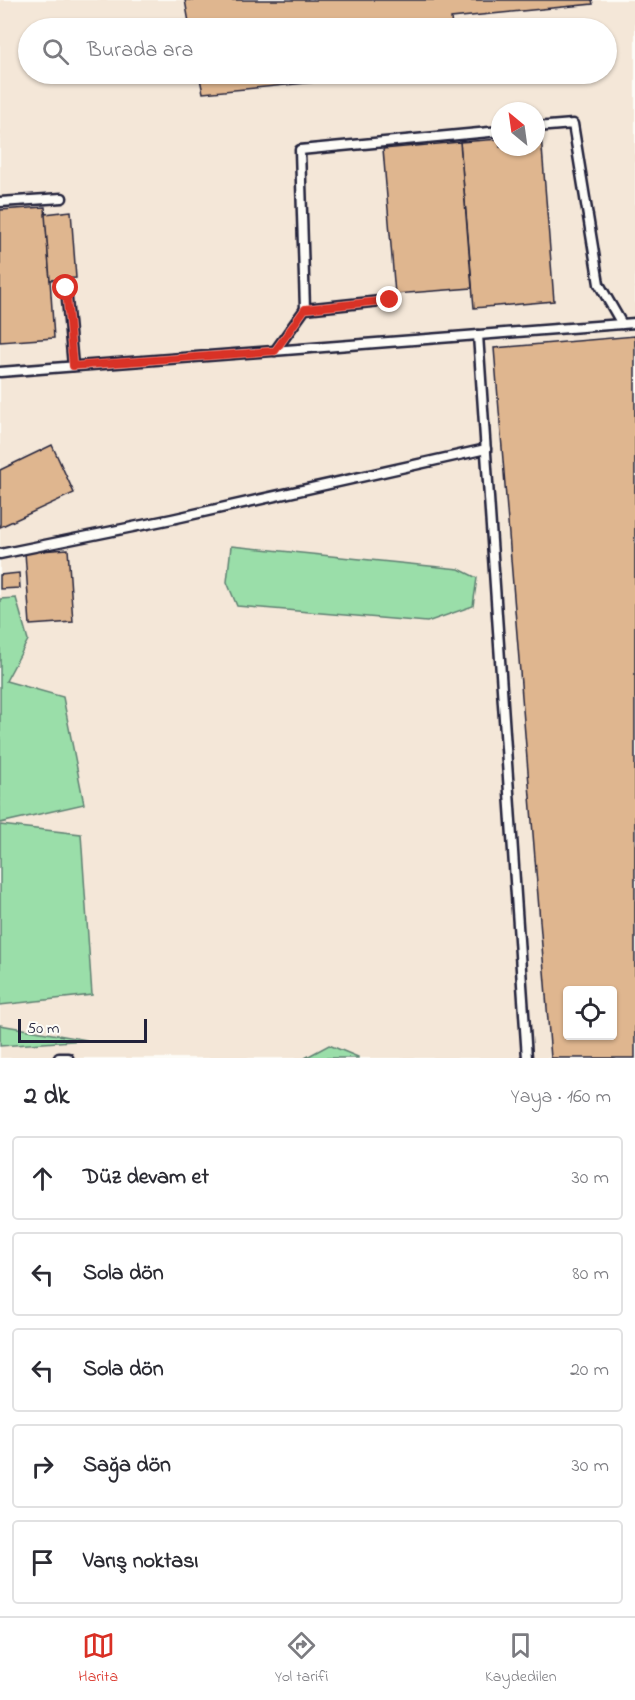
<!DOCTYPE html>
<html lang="tr">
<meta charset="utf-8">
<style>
:root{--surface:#fff;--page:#f2f2f3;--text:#2b2b33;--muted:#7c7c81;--line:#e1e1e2;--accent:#d93025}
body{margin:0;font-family:"Indie Flower",sans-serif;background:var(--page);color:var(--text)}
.controls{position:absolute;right:18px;bottom:18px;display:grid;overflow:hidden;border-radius:6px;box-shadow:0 2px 4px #0004}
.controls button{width:54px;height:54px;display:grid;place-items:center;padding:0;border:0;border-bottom:2px solid var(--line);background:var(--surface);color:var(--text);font:30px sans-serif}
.compass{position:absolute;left:491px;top:102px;width:54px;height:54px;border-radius:50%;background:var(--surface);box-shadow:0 2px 4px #0004;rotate:331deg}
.scale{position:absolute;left:18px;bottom:15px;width:129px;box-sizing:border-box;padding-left:6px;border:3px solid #22223b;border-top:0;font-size:16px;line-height:21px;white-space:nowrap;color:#22223b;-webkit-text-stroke:4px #fdfcf7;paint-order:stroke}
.stop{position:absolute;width:18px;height:18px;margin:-14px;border:4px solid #d93025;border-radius:50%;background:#fff}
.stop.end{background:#d93025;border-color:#fff;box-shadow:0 2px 6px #0008}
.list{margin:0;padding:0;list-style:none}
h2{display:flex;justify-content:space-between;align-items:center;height:78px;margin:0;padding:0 24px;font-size:26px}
h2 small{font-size:20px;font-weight:400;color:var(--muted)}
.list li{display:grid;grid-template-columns:39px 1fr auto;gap:18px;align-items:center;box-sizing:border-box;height:84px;margin:0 12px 12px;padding:0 12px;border:2px solid var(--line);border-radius:6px}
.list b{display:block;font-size:22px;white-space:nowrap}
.list em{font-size:20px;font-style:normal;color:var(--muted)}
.icon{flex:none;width:33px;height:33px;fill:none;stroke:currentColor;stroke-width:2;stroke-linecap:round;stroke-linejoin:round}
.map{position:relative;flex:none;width:635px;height:1058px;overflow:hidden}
.search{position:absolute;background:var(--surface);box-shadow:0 2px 4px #0004;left:18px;right:18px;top:18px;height:66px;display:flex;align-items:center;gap:15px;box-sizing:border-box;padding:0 21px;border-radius:33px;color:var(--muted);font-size:22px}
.sheet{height:558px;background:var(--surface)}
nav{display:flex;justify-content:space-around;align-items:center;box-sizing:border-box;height:84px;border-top:2px solid var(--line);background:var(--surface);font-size:16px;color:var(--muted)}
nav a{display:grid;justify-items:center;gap:3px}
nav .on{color:var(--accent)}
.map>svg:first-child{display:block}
</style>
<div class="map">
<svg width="635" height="1058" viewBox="0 0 635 1058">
<rect width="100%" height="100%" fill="#fdfcf7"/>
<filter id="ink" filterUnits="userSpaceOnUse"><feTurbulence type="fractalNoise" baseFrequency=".0167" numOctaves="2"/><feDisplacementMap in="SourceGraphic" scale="12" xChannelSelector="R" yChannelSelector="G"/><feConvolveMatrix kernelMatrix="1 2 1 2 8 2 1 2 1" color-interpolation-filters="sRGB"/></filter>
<g filter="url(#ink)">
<path fill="#f4e7d8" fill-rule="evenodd" d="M0 0H635V1058H0ZM28 28H606V74H28ZM500 111H536V147H500ZM568 990H612V1036H568Z"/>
<g fill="#9adea9" stroke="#5e8072" stroke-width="1.5">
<polygon points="231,546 459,569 477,578 473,606 427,622 237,606 227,582"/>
<polygon points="16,598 28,640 6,681 63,697 84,804 0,823 0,599"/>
<polygon points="0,825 81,834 92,995 0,1005"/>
<polygon points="0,1025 87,1040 0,1046"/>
<polygon points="329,1045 358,1057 358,1058 305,1058"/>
</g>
<g fill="#dfb68f" stroke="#22223b" stroke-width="1.5" fill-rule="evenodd">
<polygon points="185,0 592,0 593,4 451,18 452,28 190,28"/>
<polygon points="199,74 399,74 203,93"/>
<polygon points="541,135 554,301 474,308 460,142 500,139 500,147 536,147 536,136"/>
<polygon points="460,142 472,288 395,294 383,149"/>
<polygon points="45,207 54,338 0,342 0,210"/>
<polygon points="71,211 76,278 50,280 45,214"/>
<path d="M635 336V1058H551L494 348ZM568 990H612V1036H568Z"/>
<polygon points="52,445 74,493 0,527 0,470"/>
<polygon points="68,549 73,622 30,625 25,552"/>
<polygon points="19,573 20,588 0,589 0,575"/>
</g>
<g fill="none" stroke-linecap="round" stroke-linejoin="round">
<g stroke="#22223b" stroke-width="13">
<g id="lane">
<polyline points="536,127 573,124 599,284 622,324"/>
<polyline points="0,202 62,198"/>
<polyline points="66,288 73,366"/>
<polyline points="305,309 300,150 500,131"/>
<polyline points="478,335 527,1058"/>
<polyline points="275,351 305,309 390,300"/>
<polyline points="0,372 635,323"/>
<polyline points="0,554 172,519 486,449"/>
<polyline points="59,1058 68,1058"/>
</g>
</g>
<use href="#lane" stroke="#fdfcf7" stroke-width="8"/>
</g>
</g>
<g fill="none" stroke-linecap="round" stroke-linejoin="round" filter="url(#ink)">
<polyline stroke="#d93025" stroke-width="8" points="66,288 73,366 275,351 305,309 390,300"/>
</g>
</svg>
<div class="controls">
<button><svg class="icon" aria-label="locate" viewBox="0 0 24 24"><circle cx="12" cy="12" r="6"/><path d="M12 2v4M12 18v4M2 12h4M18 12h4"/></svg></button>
</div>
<svg class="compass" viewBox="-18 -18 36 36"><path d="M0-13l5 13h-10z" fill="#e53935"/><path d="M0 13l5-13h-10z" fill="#7c7c81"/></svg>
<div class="scale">50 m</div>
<div class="stop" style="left:66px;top:288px"></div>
<div class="stop end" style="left:390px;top:300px"></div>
<div class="search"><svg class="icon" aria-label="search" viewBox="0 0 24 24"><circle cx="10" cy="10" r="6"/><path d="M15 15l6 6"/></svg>Burada ara</div>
</div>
<section class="sheet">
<h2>2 dk<small>Yaya · 160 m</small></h2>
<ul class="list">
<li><svg class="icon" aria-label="ahead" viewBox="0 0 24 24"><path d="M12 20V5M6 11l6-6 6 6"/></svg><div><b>Düz devam et</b></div><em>30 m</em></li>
<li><svg class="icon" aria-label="left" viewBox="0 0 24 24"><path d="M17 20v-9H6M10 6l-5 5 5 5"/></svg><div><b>Sola dön</b></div><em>80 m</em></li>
<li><svg class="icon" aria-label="left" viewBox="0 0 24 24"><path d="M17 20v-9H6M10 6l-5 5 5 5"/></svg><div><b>Sola dön</b></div><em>20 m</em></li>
<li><svg class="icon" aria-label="right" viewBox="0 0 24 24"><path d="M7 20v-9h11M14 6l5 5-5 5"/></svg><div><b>Sağa dön</b></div><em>30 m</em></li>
<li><svg class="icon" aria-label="arrive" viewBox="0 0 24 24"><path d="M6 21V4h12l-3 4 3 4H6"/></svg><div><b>Varış noktası</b></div></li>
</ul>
</section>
<nav>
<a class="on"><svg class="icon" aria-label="map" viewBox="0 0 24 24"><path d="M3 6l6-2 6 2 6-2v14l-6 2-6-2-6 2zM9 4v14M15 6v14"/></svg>Harita</a>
<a><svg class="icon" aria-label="directions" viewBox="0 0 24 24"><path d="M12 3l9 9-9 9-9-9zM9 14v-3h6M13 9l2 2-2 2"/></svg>Yol tarifi</a>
<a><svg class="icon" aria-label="saved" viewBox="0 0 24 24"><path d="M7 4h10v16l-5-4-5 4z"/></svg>Kaydedilen</a>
</nav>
